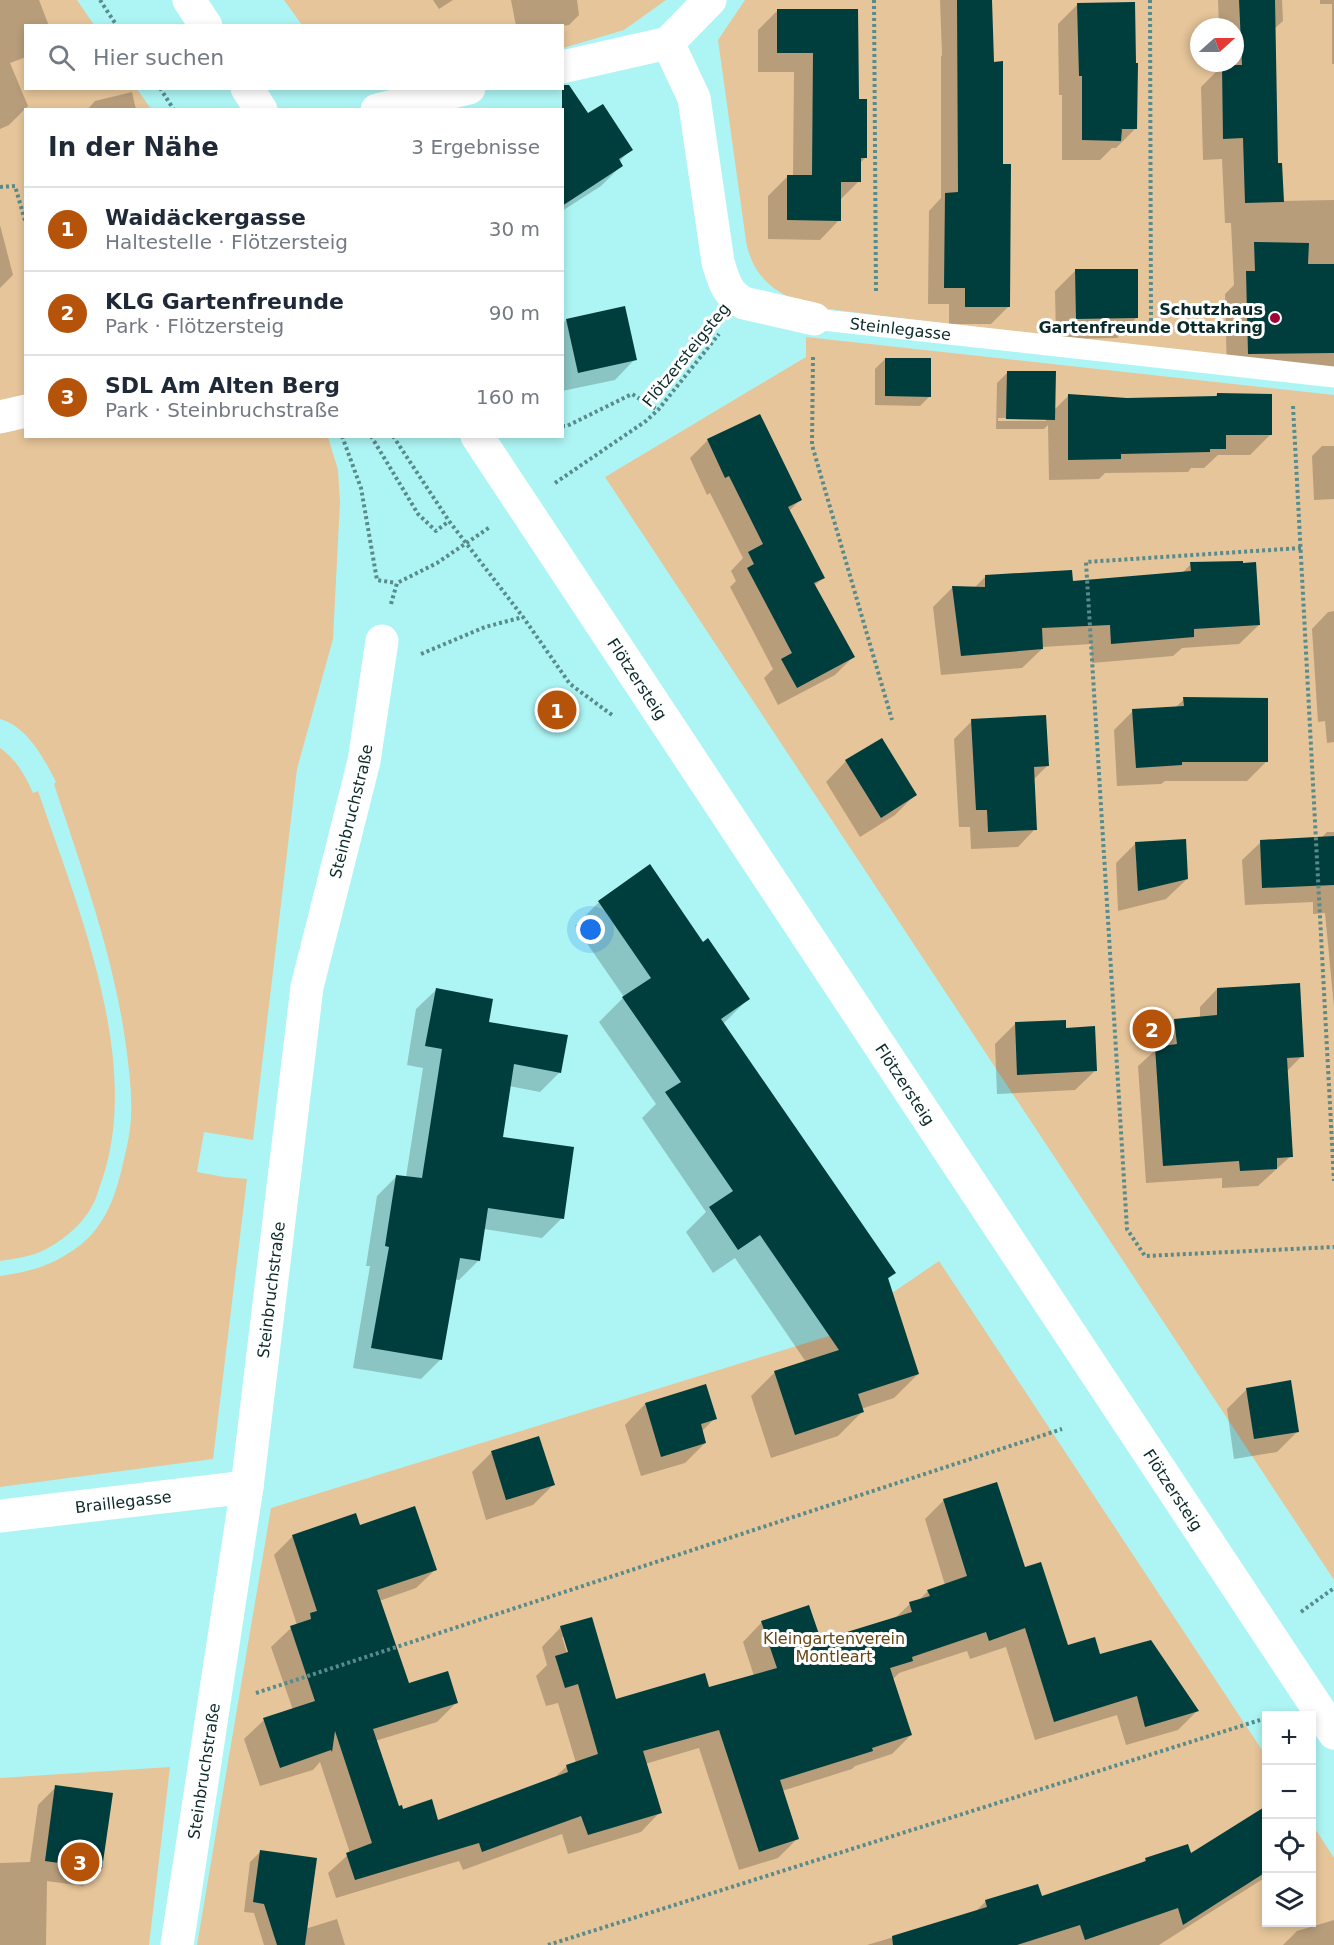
<!DOCTYPE html>
<html lang="de">
<meta charset="utf-8">
<style>
:root{--surface:#fff;--page:#f2f2f3;--text:#1f2937;--muted:#747a83;--line:#e0e1e3;--accent:#b45309}
body{margin:0;font-family:"DejaVu Sans",sans-serif;background:var(--page);color:var(--text)}
.controls{position:absolute;right:18px;bottom:18px;display:grid;overflow:hidden;border-radius:0px;box-shadow:0 3px 9px #0003}
.controls button{width:54px;height:54px;display:grid;place-items:center;padding:0;border:0;border-bottom:2px solid var(--line);background:var(--surface);color:var(--text);font:30px sans-serif}
.compass{position:absolute;left:1190px;top:18px;width:54px;height:54px;border-radius:50%;background:var(--surface);box-shadow:0 3px 9px #0003;rotate:69deg}
.you{position:absolute;left:591px;top:930px;width:21px;height:21px;margin:-15px;border:4px solid #fff;border-radius:50%;background:#1a73e8;box-shadow:0 0 0 9px #1a73e833}
.badge{display:grid;place-items:center;width:39px;height:39px;border-radius:50%;background:var(--accent);color:#fff;font-size:20px;font-weight:700}
.pin{position:absolute;translate:-50% -50%;border:3px solid #fff;box-shadow:0 2px 6px #0006}
.list{margin:0;padding:0;list-style:none}
h2{display:flex;justify-content:space-between;align-items:center;height:78px;margin:0;padding:0 24px;font-size:26px}
h2 small{font-size:20px;font-weight:400;color:var(--muted)}
.list li{display:grid;grid-template-columns:39px 1fr auto;gap:18px;align-items:center;box-sizing:border-box;height:84px;padding:0 24px;border-top:2px solid var(--line)}
.list b{display:block;font-size:22px;white-space:nowrap}
.list p{margin:0;font-size:20px;white-space:nowrap;color:var(--muted)}
.list em{font-size:20px;font-style:normal;color:var(--muted)}
.icon{flex:none;width:33px;height:33px;fill:none;stroke:currentColor;stroke-width:2;stroke-linecap:round;stroke-linejoin:round}
.map{position:relative;flex:none;width:1334px;height:1945px;overflow:hidden}
.search{position:absolute;background:var(--surface);box-shadow:0 3px 9px #0003;left:24px;top:24px;width:540px;height:66px;display:flex;align-items:center;gap:15px;box-sizing:border-box;padding:0 21px;border-radius:0px;color:var(--muted);font-size:22px}
.panel{position:absolute;background:var(--surface);box-shadow:0 3px 9px #0003;left:24px;top:108px;width:540px;height:330px;border-radius:0px}
.map>svg:first-child{display:block}
</style>
<div class="map">
<svg width="1334" height="1945" viewBox="0 0 1334 1945">
<rect width="100%" height="100%" fill="#adf5f4"/>
<g fill="#e6c59a" fill-rule="evenodd">
<polygon points="0,0 77,0 94,25 26,26 26,88 137,89 151,109 26,110 25,396 0,402"/>
<polygon points="284,0 666,0 624,30 563,48 562,26 302,25"/>
<path d="M745 0H1334V374L813 307C778 295 753 280 746 241L718 40ZM1199 27H1235V63H1199Z"/>
<polygon points="806,337 1334,395 1334,1580 605,477 806,357"/>
<path d="M25 422 26 436 328 437 338 470 340 502 333 639 297 769 253 1140 204 1132 197 1172 224 1177 247 1179 213 1459 0 1487V1276C32 1271 52 1266 79 1246 103 1228 114 1200 121 1172 125 1154 131 1133 131 1114 132 1092 129 1069 126 1046 114 956 82 870 54 784L56 782C45 760 27 726 0 719V429Z"/>
<path d="M0 748C16 759 25 775 33 793L38 791C77 905 144 1064 101 1183 98 1190 97 1198 93 1204 83 1225 60 1243 40 1252 28 1257 13 1259 0 1261Z"/>
<polygon points="939,1261 1266,1756 1266,1922 1312,1922 1312,1824 1334,1858 1334,1945 197,1945 271,1508 829,1336"/>
<polygon points="170,1767 149,1945 0,1945 0,1778"/>
</g>
<g fill="#0003" fill-rule="evenodd">
<polygon points="0,0 39,0 49,26 26,26 26,57 10,63 28,106 9,125 0,129"/>
<polygon points="433,0 453,0 439,9"/>
<polygon points="511,0 577,0 579,15 569,25 562,26 516,26"/>
<polygon points="940,0 990,0 992,63 1002,165 1008,307 991,324 949,324 949,304 928,304 929,211 941,198 941,57 942,55"/>
<polygon points="1218,0 1282,0 1283,21 1274,29 1277,165 1282,201 1334,200 1334,373 1227,375 1225,294 1234,285 1231,223 1225,223 1222,159 1203,160 1201,87 1220,68 1220,63 1235,63 1235,27 1219,27"/>
<polygon points="1320,0 1334,0 1334,64 1332,64 1332,4 1320,4"/>
<polygon points="1078,4 1136,128 1116,148 1112,148 1100,160 1062,160 1062,95 1059,95 1058,24"/>
<polygon points="778,10 858,101 865,158 859,164 859,181 839,201 839,220 820,240 768,239 768,196 788,176 793,176 794,72 758,72 758,30"/>
<polygon points="132,92 136,110 87,110 95,101"/>
<polygon points="576,98 587,115 631,149 619,162 621,166 601,186 562,211 562,110 558,110"/>
<polygon points="0,225 13,275 0,288"/>
<polygon points="1075,271 1137,317 1117,338 1056,339 1055,291"/>
<polygon points="566,320 635,359 615,380 562,391 562,324"/>
<polygon points="885,359 930,396 920,406 875,405 875,369"/>
<path d="M1007 373 1054 410 1068 396 1127 400 1214 398 1217 394 1270 435 1250 455H1218L1204 468H1191L1188 472 1105 473 1099 479 1049 480 1048 425 1044 429H996L997 383ZM998 418H1046V421H998Z"/>
<polygon points="708,440 800,500 789,511 823,578 814,586 853,657 835,675 778,705 764,678 773,669 730,587 736,581 731,571 743,558 710,493 707,495 690,458"/>
<polygon points="1322,446 1334,446 1334,499 1314,500 1312,456"/>
<polygon points="1191,564 1259,625 1239,644 1182,648 1173,656 1092,663 1091,644 1042,647 1042,649 1022,668 941,675 933,607 953,587 974,588 986,576 1071,583 1181,574"/>
<polygon points="1334,611 1334,742 1327,743 1325,721 1318,722 1312,629 1328,612"/>
<polygon points="1184,699 1266,762 1247,781 1165,781 1161,784 1117,786 1114,730 1133,711 1175,708"/>
<polygon points="972,721 1047,766 1033,780 1035,829 1018,847 971,849 970,827 959,827 954,739"/>
<polygon points="846,761 915,795 895,815 860,837 826,782"/>
<polygon points="1327,832 1334,832 1334,1007 1325,913 1313,914 1313,902 1245,905 1242,860 1261,842 1321,838"/>
<polygon points="1136,843 1187,879 1166,899 1118,911 1116,863"/>
<polygon points="650,866 703,944 748,999 723,1024 894,1273 887,1280 918,1374 894,1398 861,1409 862,1412 838,1436 771,1458 751,1396 775,1372 806,1362 735,1258 713,1273 686,1232 706,1212 642,1118 656,1104 599,1022 624,997 575,926 599,902"/>
<polygon points="1217,989 1302,1056 1286,1072 1291,1156 1258,1186 1222,1188 1222,1178 1146,1183 1138,1066 1158,1048 1157,1038 1175,1020 1200,1018 1200,1007"/>
<polygon points="436,990 560,1072 540,1092 509,1086 501,1138 562,1218 542,1238 484,1229 479,1260 459,1280 454,1279 441,1359 421,1379 353,1368 370,1266 366,1266 377,1196 397,1176 406,1177 423,1068 407,1065 416,1009"/>
<polygon points="1015,1024 1064,1030 1096,1070 1075,1090 997,1094 995,1044"/>
<polygon points="705,1386 715,1418 701,1432 705,1443 685,1463 641,1476 625,1425 645,1404"/>
<polygon points="1247,1389 1297,1432 1277,1452 1234,1459 1227,1409"/>
<polygon points="492,1452 553,1485 533,1505 486,1520 472,1472"/>
<path d="M944 1500 1024 1569 1068 1647 1099 1656 1197 1711 1178 1730 1126 1745 1117 1715 1035 1740 1006 1647 970 1659 967 1651 899 1673 892 1680 911 1735 892 1754 855 1766 852 1769 782 1791 797 1839 778 1858 739 1870 699 1748 645 1764 660 1812 641 1832 568 1854 562 1834 463 1870 459 1861 336 1898 328 1873 350 1853 320 1762 313 1770 260 1786 244 1739 264 1720 293 1710 271 1647 291 1628 297 1625 274 1555 293 1536 359 1527 436 1569 416 1588 379 1601 408 1685 456 1703 437 1722 375 1741 398 1808 437 1822 553 1779 567 1766 576 1763 558 1703 546 1706 536 1676 547 1665 542 1647 561 1627 615 1701 708 1689 754 1676 743 1642 762 1622 820 1642 895 1618 910 1604 918 1601 928 1591 945 1585 925 1519ZM562 1637H565L571 1658 569 1659Z"/>
<polygon points="56,1787 101,1868 83,1886 47,1881 46,1945 0,1945 0,1863 30,1862 38,1805"/>
<polygon points="1257,1814 1266,1829 1266,1877 1159,1945 867,1945 974,1913 986,1901 1041,1898 1141,1864 1146,1859 1191,1855"/>
<polygon points="260,1852 305,1929 337,1919 345,1945 264,1945 254,1913 244,1912 250,1862"/>
<polygon points="1334,1920 1334,1945 1283,1945 1297,1931"/>
</g>
<g fill="#003d3d">
<polygon points="957,0 992,0 994,62 1003,61 1003,164 1011,164 1010,307 965,307 965,288 944,288 945,193 958,192"/>
<polygon points="1239,0 1275,0 1278,163 1282,163 1284,202 1245,203 1243,138 1223,139 1222,65 1242,65"/>
<polygon points="1135,2 1136,63 1138,63 1137,129 1122,129 1121,141 1082,140 1082,76 1079,76 1077,3"/>
<polygon points="777,9 858,9 859,99 867,99 867,158 861,158 861,182 841,182 841,221 787,220 787,175 812,175 813,53 777,53"/>
<polygon points="562,85 569,85 588,113 603,104 633,150 619,159 623,166 562,206"/>
<polygon points="1254,242 1309,243 1308,264 1334,264 1334,353 1248,354 1246,271 1255,271"/>
<polygon points="1075,269 1138,269 1138,318 1076,319"/>
<polygon points="625,306 637,360 578,373 566,319"/>
<polygon points="885,358 931,358 931,397 885,396"/>
<polygon points="1007,371 1056,371 1055,420 1006,419"/>
<polygon points="1217,393 1272,394 1272,435 1226,435 1226,449 1210,449 1210,452 1121,454 1121,459 1068,460 1068,394 1127,398 1217,396"/>
<polygon points="760,414 802,500 788,507 825,578 814,583 855,657 797,688 781,659 792,653 747,568 754,564 748,552 763,544 729,476 725,478 707,439"/>
<polygon points="1243,561 1243,563 1256,562 1260,625 1194,629 1194,637 1111,644 1110,625 1042,628 1043,649 961,656 952,586 985,587 985,575 1072,570 1073,581 1191,571 1190,562"/>
<polygon points="1183,697 1268,698 1268,762 1182,762 1182,765 1136,768 1132,709 1184,706"/>
<polygon points="1046,715 1049,766 1034,767 1037,830 988,832 987,810 976,810 971,719"/>
<polygon points="882,738 917,795 881,818 845,760"/>
<polygon points="1334,836 1334,885 1262,888 1260,840"/>
<polygon points="1186,839 1188,879 1138,891 1135,842"/>
<polygon points="650,864 703,942 708,938 750,999 721,1019 896,1273 888,1278 919,1374 858,1394 864,1412 795,1435 774,1371 839,1350 760,1235 738,1250 709,1207 733,1191 665,1092 681,1082 622,997 651,978 598,901"/>
<polygon points="1300,983 1304,1057 1287,1058 1293,1157 1277,1158 1277,1169 1240,1171 1239,1161 1163,1166 1155,1047 1177,1044 1174,1019 1217,1015 1217,988"/>
<polygon points="436,988 493,999 489,1022 568,1035 561,1073 514,1064 503,1137 574,1147 564,1219 488,1208 480,1261 460,1258 442,1360 371,1348 389,1247 385,1246 396,1175 422,1178 442,1049 425,1046"/>
<polygon points="1066,1020 1066,1028 1095,1026 1097,1071 1017,1075 1015,1022"/>
<polygon points="1291,1380 1299,1432 1254,1439 1246,1388"/>
<polygon points="706,1384 717,1419 701,1424 706,1443 661,1457 645,1403"/>
<polygon points="539,1436 555,1485 506,1500 491,1451"/>
<polygon points="997,1482 1025,1567 1041,1562 1068,1645 1095,1637 1100,1654 1151,1640 1199,1711 1145,1727 1137,1696 1054,1722 1025,1628 989,1641 986,1632 912,1657 913,1661 890,1668 912,1735 872,1748 873,1751 780,1780 799,1839 759,1852 719,1730 643,1751 662,1813 588,1835 581,1816 482,1852 479,1843 355,1880 346,1853 372,1843 335,1731 332,1752 331,1750 280,1768 263,1718 315,1701 290,1626 311,1619 310,1613 317,1611 292,1535 356,1513 360,1525 415,1506 437,1570 377,1590 409,1683 448,1671 458,1703 373,1729 399,1806 402,1805 403,1809 432,1799 438,1820 568,1772 566,1765 598,1754 578,1684 565,1688 555,1656 568,1652 560,1626 592,1617 616,1699 705,1673 709,1687 777,1668 761,1621 809,1605 821,1640 912,1612 909,1602 930,1596 927,1590 967,1576 943,1499"/>
<polygon points="55,1785 113,1793 102,1869 45,1861"/>
<polygon points="1266,1806 1266,1872 1183,1925 1178,1908 1085,1940 1080,1925 1017,1945 893,1945 892,1936 987,1907 985,1900 1038,1884 1042,1896 1146,1861 1145,1858 1188,1844 1191,1853"/>
<polygon points="260,1850 317,1858 305,1945 277,1945 264,1904 253,1902"/>
</g>
<g fill="none" stroke-linecap="round" stroke-linejoin="round">
<g stroke="#598b8b" stroke-width="4" stroke-dasharray="3 3" stroke-linecap="butt">
<polyline points="100,0 117,26"/>
<polyline points="874,0 876,292"/>
<polyline points="1150,0 1151,323"/>
<polyline points="160,88 174,110"/>
<polyline points="0,187 15,186 26,224"/>
<polyline points="813,357 812,445 892,720"/>
<polyline points="1293,406 1334,1181"/>
<polyline points="562,426 567,426 632,394 658,410"/>
<polyline points="342,436 361,488 377,580 396,583"/>
<polyline points="371,436 418,514 436,531 449,521"/>
<polyline points="393,436 449,521 523,617 570,684 612,715"/>
<polyline points="555,483 646,421 658,410 719,334"/>
<polyline points="1301,548 1086,562 1127,1229 1145,1256 1334,1247"/>
<polyline points="391,604 397,583 437,563 490,527"/>
<polyline points="421,654 485,627 523,617"/>
<polyline points="1301,1612 1334,1588"/>
<polyline points="256,1693 1062,1429"/>
<polyline points="548,1945 1260,1720"/>
</g>
<path stroke="#fff" stroke-width="21" id="s1" d="M814 319 1334 377"/>
<g stroke="#fff" stroke-width="33">
<path d="M668 43 694 98 718 262C723 279 727 295 744 303L814 319"/>
<polyline points="562,67 668,43 710,0"/>
<polyline points="377,110 469,88"/>
<polyline points="0,417 26,411"/>
<path id="s2" d="M0 1516 247 1487"/>
<path id="s3" d="M177 1945 247 1487 307 987 364 761 382 641"/>
</g>
<g stroke="#fff" stroke-width="33">
<polyline points="189,0 206,26"/>
<polyline points="247,88 261,110"/>
<path id="s4" d="M477 436 1334 1733"/>
</g>
</g>
<circle fill="#a30436" stroke="#fff" stroke-width="2" cx="1275" cy="318" r="6"/>
<g text-anchor="middle" dominant-baseline="central" stroke-width="6" stroke-linejoin="round" paint-order="stroke">
<g font-size="16" font-weight="bold" fill="#0c2a2a" stroke="#fff" text-anchor="end">
<text x="1263" y="309">Schutzhaus<tspan x="1263" dy="18">Gartenfreunde Ottakring</tspan></text>
</g>
<g font-size="16" fill="#0c2a2a" stroke="#fff">
<text stroke="none"><textPath href="#s1" startOffset="87">Steinlegasse</textPath></text>
<text transform="translate(686 355) rotate(-51)">Flötzersteigsteg</text>
<text stroke="none"><textPath href="#s4" startOffset="291">Flötzersteig</textPath></text>
<text stroke="none"><textPath href="#s3" startOffset="1148">Steinbruchstraße</textPath></text>
<text stroke="none"><textPath href="#s4" startOffset="777">Flötzersteig</textPath></text>
<text stroke="none"><textPath href="#s3" startOffset="662">Steinbruchstraße</textPath></text>
<text stroke="none"><textPath href="#s4" startOffset="1263">Flötzersteig</textPath></text>
<text stroke="none"><textPath href="#s2" startOffset="124">Braillegasse</textPath></text>
<text stroke="none"><textPath href="#s3" startOffset="176">Steinbruchstraße</textPath></text>
</g>
<g font-size="16" fill="#684817" stroke="#fff">
<text x="834" y="1638">Kleingartenverein<tspan x="834" dy="18">Montleart</tspan></text>
</g>
</g>
</svg>
<div class="controls">
<button>+</button>
<button>−</button>
<button><svg class="icon" aria-label="locate" viewBox="0 0 24 24"><circle cx="12" cy="12" r="6"/><path d="M12 2v4M12 18v4M2 12h4M18 12h4"/></svg></button>
<button><svg class="icon" aria-label="layers" viewBox="0 0 24 24"><path d="M12 4l9 5-9 5-9-5zM3 14l9 5 9-5"/></svg></button>
</div>
<svg class="compass" viewBox="-18 -18 36 36"><path d="M0-13l5 13h-10z" fill="#e53935"/><path d="M0 13l5-13h-10z" fill="#747a83"/></svg>
<div class="you"></div>
<div class="pin badge" style="left:557px;top:710px">1</div>
<div class="pin badge" style="left:1152px;top:1029px">2</div>
<div class="pin badge" style="left:80px;top:1862px">3</div>
<div class="search"><svg class="icon" aria-label="search" viewBox="0 0 24 24"><circle cx="10" cy="10" r="6"/><path d="M15 15l6 6"/></svg>Hier suchen</div>
<section class="panel">
<h2>In der Nähe<small>3 Ergebnisse</small></h2>
<ul class="list">
<li><span class="badge">1</span><div><b>Waidäckergasse</b><p>Haltestelle · Flötzersteig</p></div><em>30 m</em></li>
<li><span class="badge">2</span><div><b>KLG Gartenfreunde</b><p>Park · Flötzersteig</p></div><em>90 m</em></li>
<li><span class="badge">3</span><div><b>SDL Am Alten Berg</b><p>Park · Steinbruchstraße</p></div><em>160 m</em></li>
</ul>
</section>
</div>
